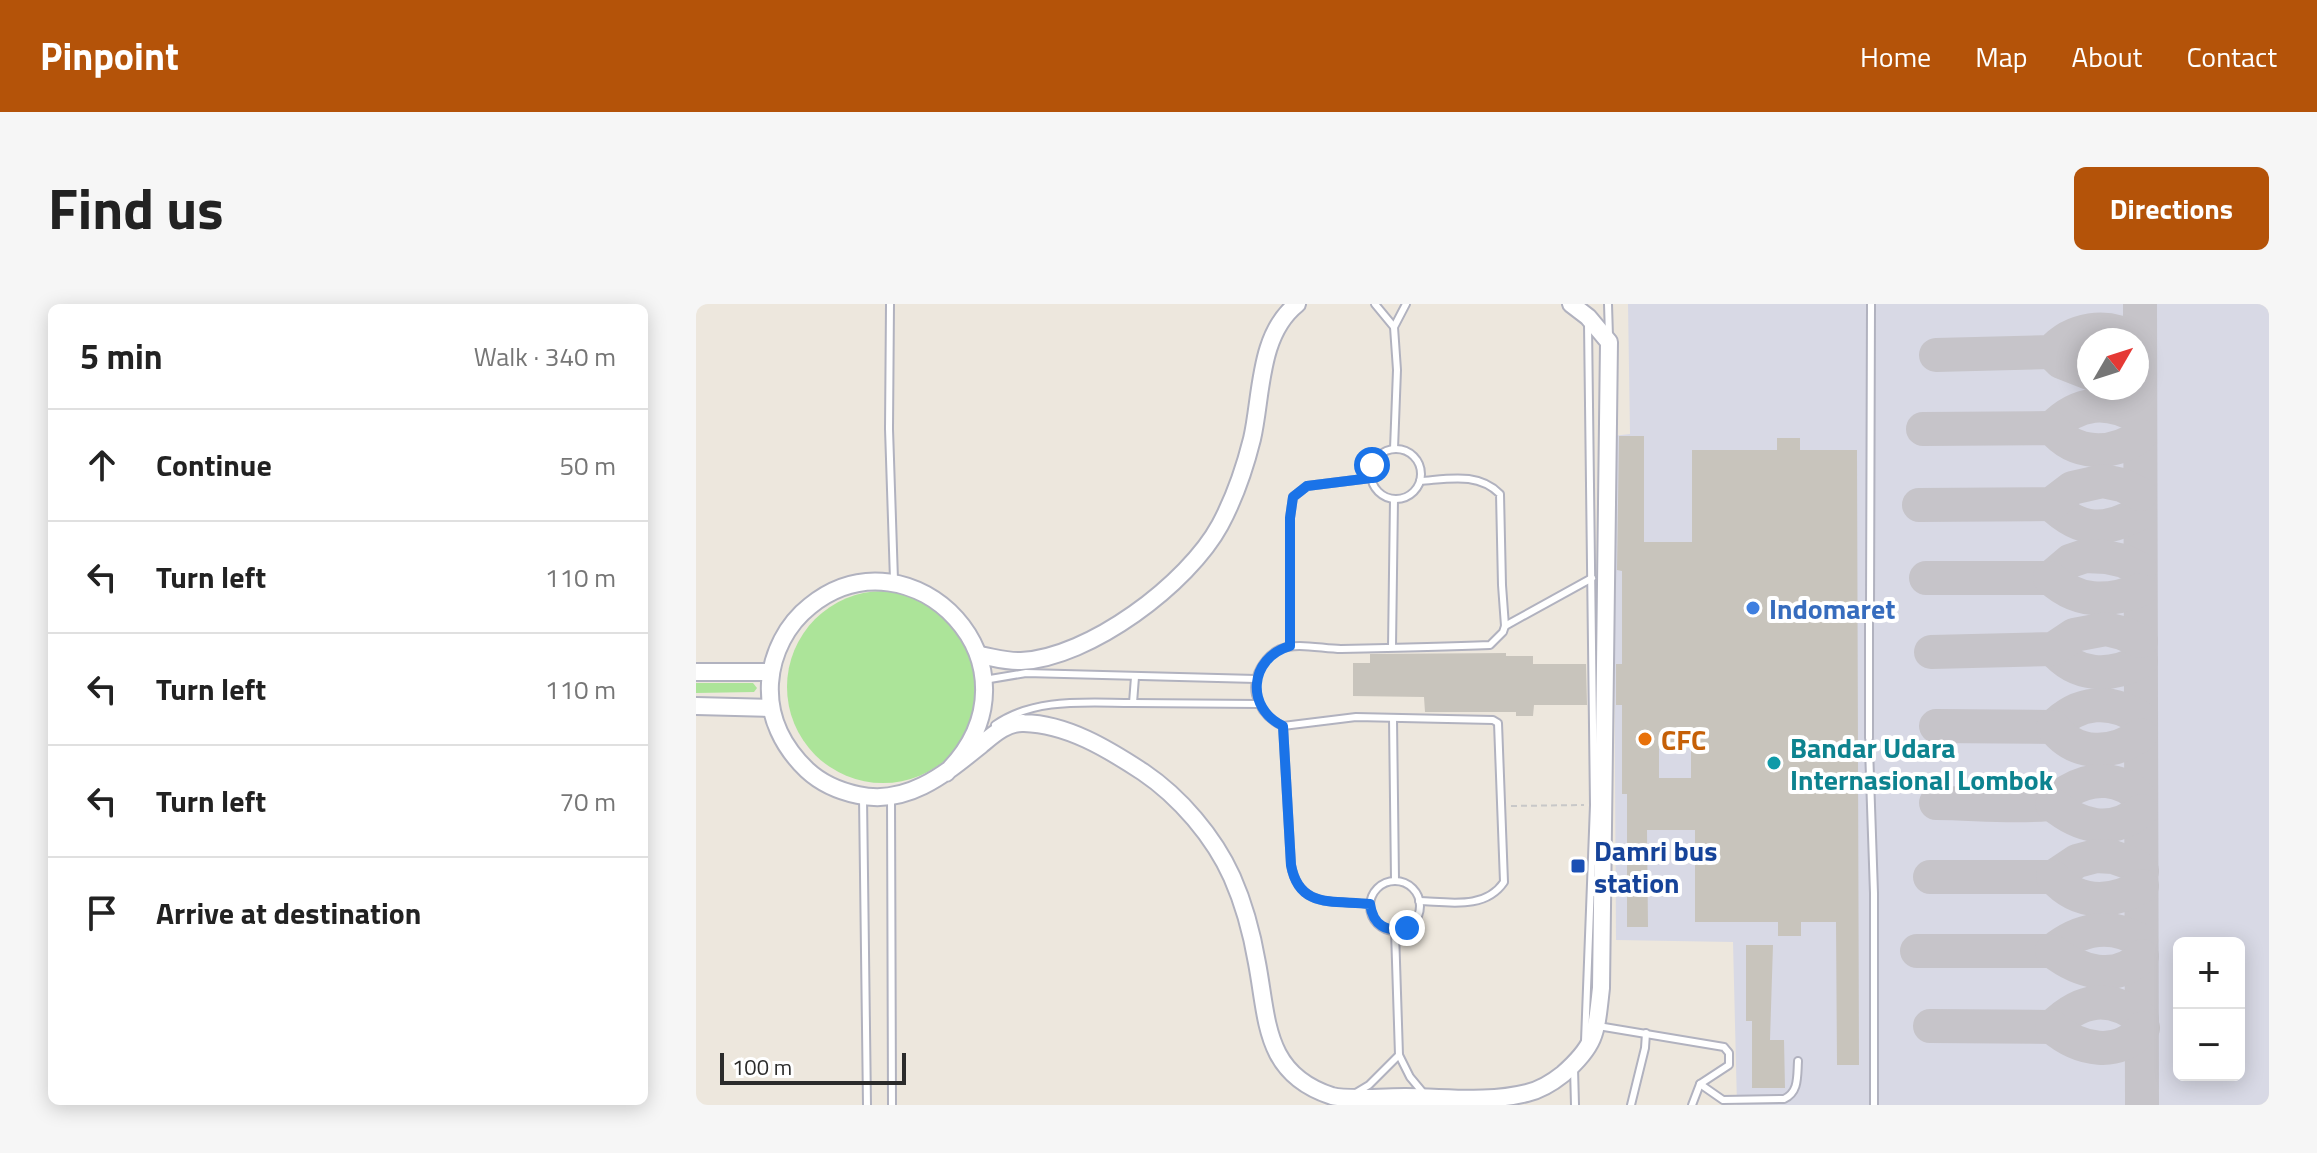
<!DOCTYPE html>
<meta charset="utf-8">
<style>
:root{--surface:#fff;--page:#f6f6f6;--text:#222;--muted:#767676;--line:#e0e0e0;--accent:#b45309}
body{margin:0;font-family:"Titillium Web",sans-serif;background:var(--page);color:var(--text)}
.controls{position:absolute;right:24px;bottom:24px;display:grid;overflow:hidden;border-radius:12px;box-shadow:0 4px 20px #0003}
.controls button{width:72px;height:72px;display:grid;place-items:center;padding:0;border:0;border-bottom:2px solid var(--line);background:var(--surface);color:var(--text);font:40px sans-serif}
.compass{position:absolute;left:1381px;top:24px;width:72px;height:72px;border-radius:50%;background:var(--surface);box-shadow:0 4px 20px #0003;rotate:51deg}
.scale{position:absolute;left:24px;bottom:20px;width:186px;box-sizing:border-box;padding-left:8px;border:4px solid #2b2b2b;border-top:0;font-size:22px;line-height:28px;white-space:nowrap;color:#2b2b2b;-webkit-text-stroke:6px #fff;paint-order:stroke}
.stop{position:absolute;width:24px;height:24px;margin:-18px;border:6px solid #1a73e8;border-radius:50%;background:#fff}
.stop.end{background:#1a73e8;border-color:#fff;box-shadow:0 2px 8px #0008}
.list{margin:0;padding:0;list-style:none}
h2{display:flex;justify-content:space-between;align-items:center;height:104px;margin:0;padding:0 32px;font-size:34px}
h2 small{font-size:26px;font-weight:400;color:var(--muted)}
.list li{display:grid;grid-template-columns:52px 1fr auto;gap:24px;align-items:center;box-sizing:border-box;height:112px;padding:0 32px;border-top:2px solid var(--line)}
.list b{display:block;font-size:30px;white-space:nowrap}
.list em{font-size:26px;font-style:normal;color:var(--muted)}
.icon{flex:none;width:44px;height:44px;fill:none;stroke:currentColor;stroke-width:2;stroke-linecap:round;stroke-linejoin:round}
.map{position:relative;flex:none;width:1573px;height:801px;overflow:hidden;border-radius:12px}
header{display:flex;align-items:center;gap:48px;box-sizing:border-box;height:112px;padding:0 40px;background:var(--accent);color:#fff}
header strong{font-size:38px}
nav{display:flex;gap:44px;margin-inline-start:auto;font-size:28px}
.intro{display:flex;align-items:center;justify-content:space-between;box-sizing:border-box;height:192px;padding:0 48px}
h1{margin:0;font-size:56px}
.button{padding:20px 36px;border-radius:12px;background:var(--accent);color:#fff;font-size:28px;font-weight:700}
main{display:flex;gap:48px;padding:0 48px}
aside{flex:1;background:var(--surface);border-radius:12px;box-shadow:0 4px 20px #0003}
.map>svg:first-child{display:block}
</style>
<header>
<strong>Pinpoint</strong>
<nav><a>Home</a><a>Map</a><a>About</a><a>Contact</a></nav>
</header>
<div class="intro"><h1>Find us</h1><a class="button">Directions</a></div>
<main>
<aside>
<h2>5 min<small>Walk · 340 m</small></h2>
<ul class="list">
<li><svg class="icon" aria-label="ahead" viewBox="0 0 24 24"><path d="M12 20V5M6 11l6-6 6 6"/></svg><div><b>Continue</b></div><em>50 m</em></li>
<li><svg class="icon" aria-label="left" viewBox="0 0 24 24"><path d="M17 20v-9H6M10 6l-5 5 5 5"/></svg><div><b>Turn left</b></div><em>110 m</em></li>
<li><svg class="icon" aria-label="left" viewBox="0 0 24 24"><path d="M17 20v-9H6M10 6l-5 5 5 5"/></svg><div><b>Turn left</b></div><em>110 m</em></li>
<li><svg class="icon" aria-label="left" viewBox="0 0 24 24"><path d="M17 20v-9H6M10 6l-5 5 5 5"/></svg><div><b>Turn left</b></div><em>70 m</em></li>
<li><svg class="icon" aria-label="arrive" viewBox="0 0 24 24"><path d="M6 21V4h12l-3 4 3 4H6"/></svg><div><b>Arrive at destination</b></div></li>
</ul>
</aside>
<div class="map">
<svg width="1573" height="801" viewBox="0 0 1573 801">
<rect width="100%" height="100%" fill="#ede7dd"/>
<path fill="#d8d9e5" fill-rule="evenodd" d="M932 0H1573V801H1041L1037 638 920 636 917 132 934 130ZM1393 36H1441V84H1393ZM1483 639H1543V771H1483Z"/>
<g fill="#ace499">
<circle cx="187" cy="383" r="96"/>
<polygon points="0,379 57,379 61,384 58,388 0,389"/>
</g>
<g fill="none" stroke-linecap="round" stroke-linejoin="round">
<g stroke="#c6c4c9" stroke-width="34">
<polyline points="1444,0 1446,801"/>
<polyline points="1355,48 1365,58 1393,69"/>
<path d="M1240 51 1355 48C1376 24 1411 18 1439 36"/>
<path d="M1356 124C1382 97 1412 95 1444 114"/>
<path d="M1227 125 1356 124C1379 152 1416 152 1444 132"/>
<path d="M1355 200C1385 229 1409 228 1444 209"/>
<polyline points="1223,201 1355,200 1376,184 1407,177 1426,181 1444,190"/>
<polyline points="1230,274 1354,274 1374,257 1389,252 1410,253 1428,257 1444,265"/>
<path d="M1354 274C1381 299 1411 299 1444 286"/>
<path d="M1357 345C1380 373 1414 374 1445 357"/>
<polyline points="1235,348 1357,345 1378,331 1410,325 1426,329 1445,337"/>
<path d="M1240 422 1357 423C1382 397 1415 394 1445 415"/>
<path d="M1357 423C1380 453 1416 451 1445 431"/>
<path d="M1240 499C1276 499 1316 504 1352 500 1360 499 1365 491 1372 487 1397 472 1426 473 1445 495"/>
<path d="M1356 500C1384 523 1415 531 1445 507"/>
<polyline points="1234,573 1357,573 1381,557 1400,552 1417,553 1437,560 1446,567"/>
<path d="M1357 573C1383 602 1415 600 1446 582"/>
<path d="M1221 647H1356C1383 625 1415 618 1445 637"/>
<path d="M1356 647C1382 667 1420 680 1446 652"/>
<path d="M1234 722 1356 723C1385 694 1414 690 1446 715"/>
<path d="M1356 723C1383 746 1423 755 1447 724"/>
</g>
</g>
<g fill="#c8c4bc" fill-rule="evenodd">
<path d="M923 132H948V238H996V146H1081V134H1104V146H1161L1163 761H1141L1140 618H1105V632H1082V618H999V526H951L952 623H931V490H926V401H920V360H926V267L921 266ZM963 438H995V474H963Z"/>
<polygon points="810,349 810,352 837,352 837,360 890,360 891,401 838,401 837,412 820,412 820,408 729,408 728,393 657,392 657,359 674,359 674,350"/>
<polygon points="1050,641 1077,641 1074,736 1088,736 1089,784 1056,784 1056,717 1050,717"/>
</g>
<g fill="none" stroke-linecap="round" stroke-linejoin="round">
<g stroke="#b1b2bf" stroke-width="10">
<g id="service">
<polyline points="194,0 193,125 198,276"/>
<polyline points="679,0 698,23"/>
<polyline points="912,0 913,32"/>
<polyline points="698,145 701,66 698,23 710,0"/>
<circle cx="700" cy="170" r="25"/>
<polyline points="1174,307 1175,0"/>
<polyline points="809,322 896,274"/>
<polyline points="594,342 594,214 597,193 611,182 675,174"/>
<polyline points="696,343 698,195"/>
<polyline points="288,376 330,369 560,375"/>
<polyline points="437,399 563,400"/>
<polyline points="697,414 699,576"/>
<path d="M299 421C339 393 391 399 437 399L439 373"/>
<path d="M587 422 595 561C603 605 637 596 674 600"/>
<polyline points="1173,434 1173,317"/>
<polyline points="1173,444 1178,589 1178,801"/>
<polyline points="167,493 171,801"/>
<polyline points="195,493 196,801"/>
<circle cx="699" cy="602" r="25"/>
<path d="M723 597C753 598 789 606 808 578L802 419 797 416 660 413 587 422C573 416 564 406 560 391 556 373 568 353 584 345 601 338 627 345 645 345 695 344 744 343 794 341L807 328 809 322 806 281 804 190C782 168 753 175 724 177"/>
<polyline points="699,627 703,751 714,773 729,791"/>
<polyline points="902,722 1028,743 1033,749 1033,761 1004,780 996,801"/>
<polyline points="889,737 898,501 892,20"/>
<polyline points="878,764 879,801"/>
<path d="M1004 780 1027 796 1088 795C1103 788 1101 773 1102 757"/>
<polyline points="658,790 673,781 703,751"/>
<polyline points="935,801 949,744 950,729"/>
</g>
</g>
<g stroke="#b1b2bf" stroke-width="20">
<g id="tertiary">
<path d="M283 351C296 353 311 358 325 357 393 354 492 280 524 221 538 195 549 163 556 135 566 92 562 31 601 0"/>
<polyline points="0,368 75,368"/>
<polyline points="0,402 75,404"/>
<path d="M250 469C357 362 215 220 114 302 91 320 76 349 74 379 72 413 87 443 111 466 125 479 143 487 162 491 211 502 249 470 285 441 297 431 311 418 328 419 371 420 412 445 447 468 484 493 518 533 536 573 548 600 556 630 561 659 572 717 568 770 636 792 650 796 691 793 709 793 750 793 791 799 831 789 844 786 857 778 867 770 901 740 900 728 905 684L913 38 892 13 875 0"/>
</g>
</g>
<polyline stroke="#c8c8c8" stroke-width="2" stroke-dasharray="6 4" stroke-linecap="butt" points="815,502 888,501"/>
<use href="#service" stroke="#fff" stroke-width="6"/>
<use href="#tertiary" stroke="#fff" stroke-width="16"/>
</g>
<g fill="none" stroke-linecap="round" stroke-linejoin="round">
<path stroke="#1a73e8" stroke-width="10" d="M676 161 675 174 611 182 597 193 594 214V342C553 354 549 404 587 422L595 561C603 605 637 596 674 600 677 621 690 629 711 624"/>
</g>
<circle fill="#3f7fe0" stroke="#fff" stroke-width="3" cx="1057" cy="304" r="8"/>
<circle fill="#e8710a" stroke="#fff" stroke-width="3" cx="949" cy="435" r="8"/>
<circle fill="#0f9aa8" stroke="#fff" stroke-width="3" cx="1078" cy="459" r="8"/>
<rect fill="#1a4fb4" stroke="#fff" stroke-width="3" x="874" y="554" width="16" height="16" rx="4"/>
<g text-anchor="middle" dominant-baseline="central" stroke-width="8" stroke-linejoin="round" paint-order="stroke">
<g font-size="28" font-weight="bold" fill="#366cbe" stroke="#fff" text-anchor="start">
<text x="1073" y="304">Indomaret</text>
</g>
<g font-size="28" font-weight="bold" fill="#c56008" stroke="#fff" text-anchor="start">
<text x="965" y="435">CFC</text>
</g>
<g font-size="28" font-weight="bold" fill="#0d838f" stroke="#fff" text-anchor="start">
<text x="1094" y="443">Bandar Udara<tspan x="1094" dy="32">Internasional Lombok</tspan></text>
</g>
<g font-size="28" font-weight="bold" fill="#164399" stroke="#fff" text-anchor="start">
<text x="898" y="546">Damri bus<tspan x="898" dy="32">station</tspan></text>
</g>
</g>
</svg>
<div class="controls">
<button>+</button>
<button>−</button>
</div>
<svg class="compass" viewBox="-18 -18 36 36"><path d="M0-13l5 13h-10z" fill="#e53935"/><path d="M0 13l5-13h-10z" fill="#767676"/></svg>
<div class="scale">100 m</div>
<div class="stop" style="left:676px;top:161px"></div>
<div class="stop end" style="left:711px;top:624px"></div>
</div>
</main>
